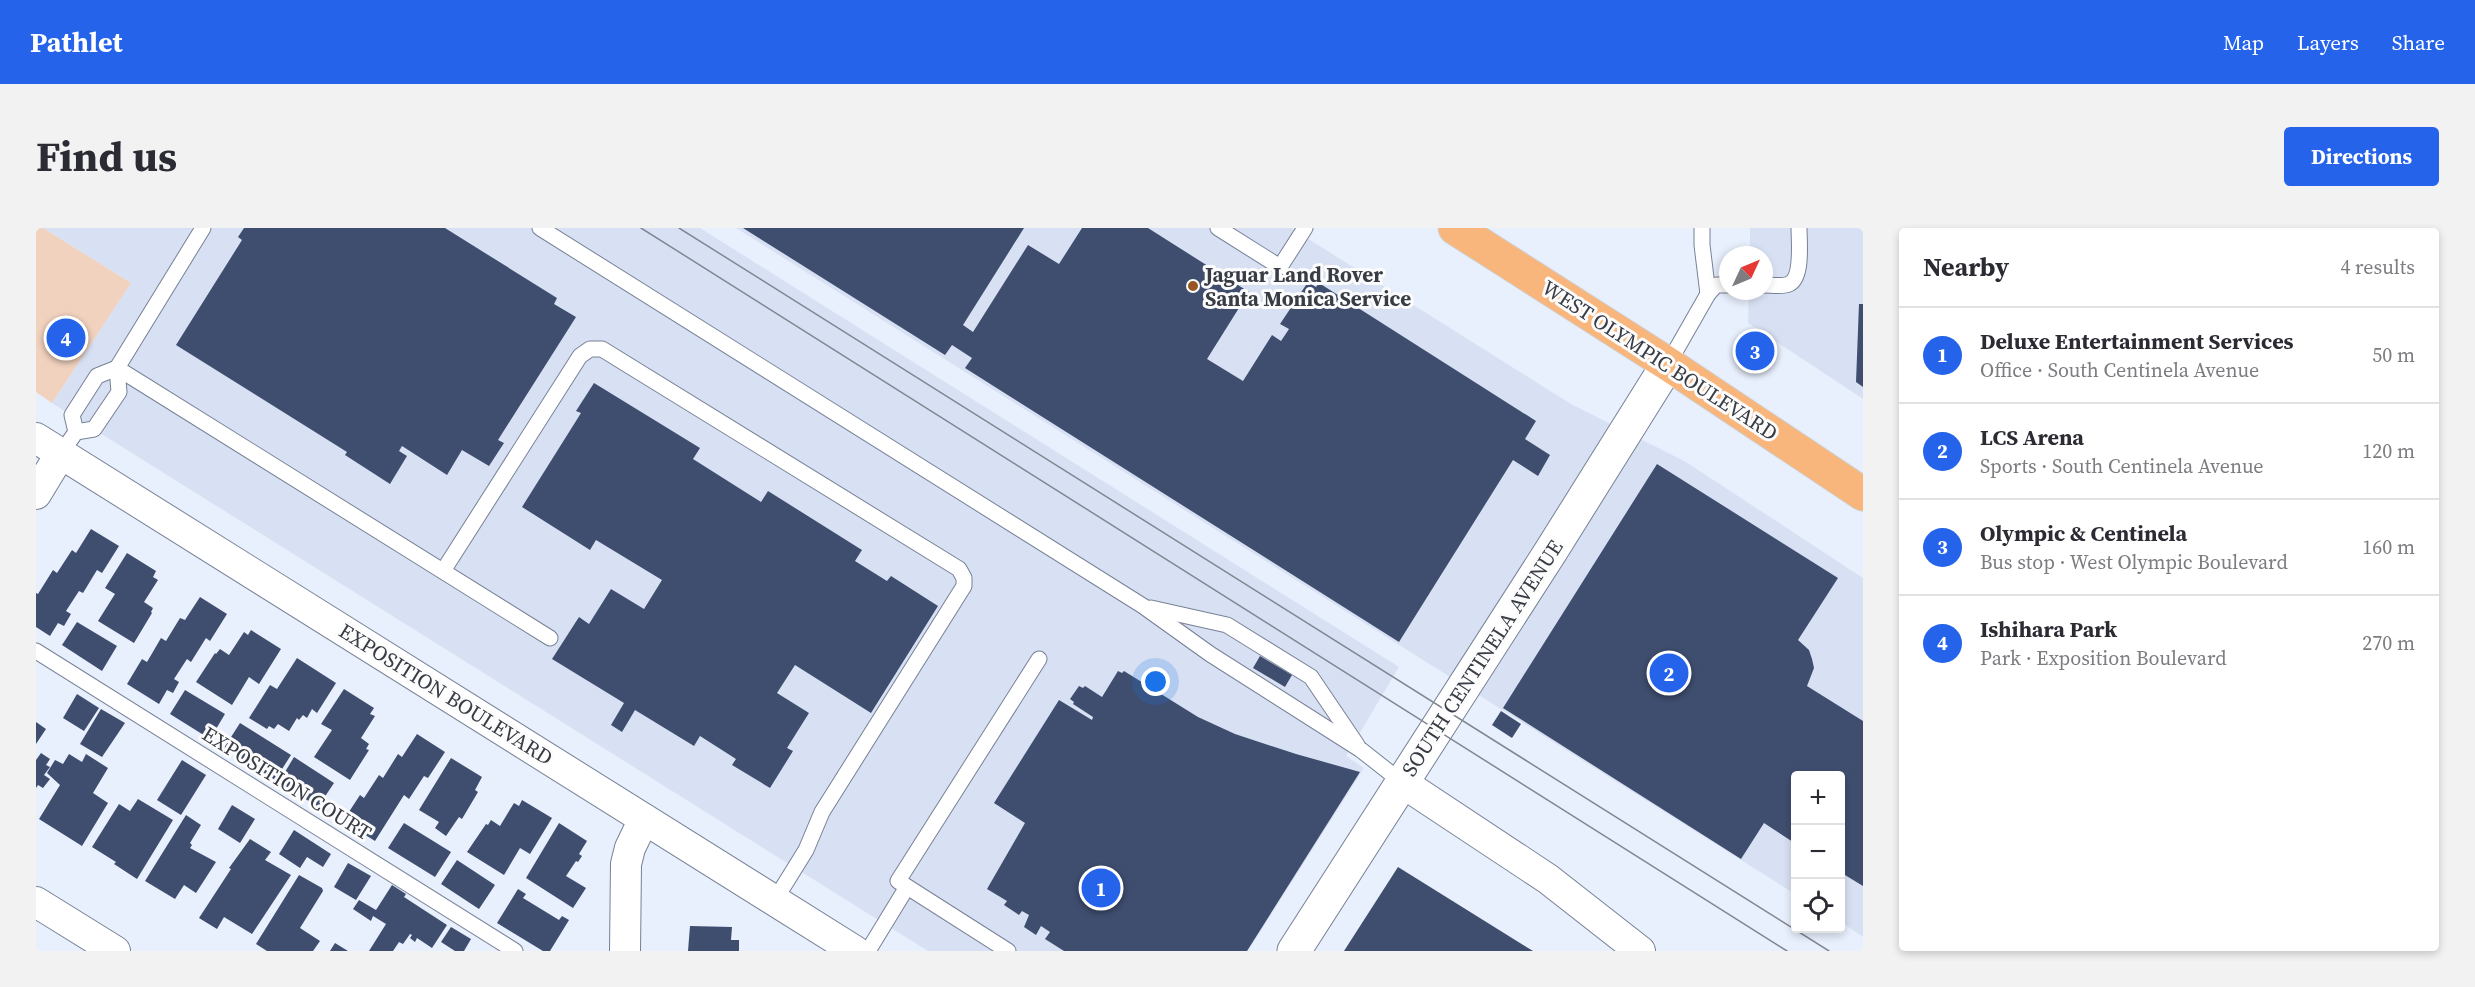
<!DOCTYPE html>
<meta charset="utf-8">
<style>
:root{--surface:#fff;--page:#f2f2f3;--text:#2b2b33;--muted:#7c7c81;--line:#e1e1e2;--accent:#2563eb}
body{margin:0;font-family:"Source Serif 4",serif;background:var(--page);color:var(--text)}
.controls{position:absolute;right:18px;bottom:18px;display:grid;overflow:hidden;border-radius:6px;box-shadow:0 3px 9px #0003}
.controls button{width:54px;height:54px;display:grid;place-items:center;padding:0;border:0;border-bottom:2px solid var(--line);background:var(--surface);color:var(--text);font:30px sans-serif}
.compass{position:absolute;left:1683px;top:18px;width:54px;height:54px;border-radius:50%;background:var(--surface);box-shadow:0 3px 9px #0003;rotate:46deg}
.you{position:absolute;left:1120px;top:454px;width:21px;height:21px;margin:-15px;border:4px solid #fff;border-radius:50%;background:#1a73e8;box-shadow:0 0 0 9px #1a73e833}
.badge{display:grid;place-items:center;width:39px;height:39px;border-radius:50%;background:var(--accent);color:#fff;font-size:20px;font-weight:700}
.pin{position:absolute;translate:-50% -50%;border:3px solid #fff;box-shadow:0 2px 6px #0006}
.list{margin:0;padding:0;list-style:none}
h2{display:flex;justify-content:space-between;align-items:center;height:78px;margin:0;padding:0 24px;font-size:26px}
h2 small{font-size:20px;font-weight:400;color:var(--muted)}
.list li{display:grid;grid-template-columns:39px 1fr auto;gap:18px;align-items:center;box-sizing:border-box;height:96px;padding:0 24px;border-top:2px solid var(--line)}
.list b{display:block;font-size:22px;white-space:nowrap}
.list p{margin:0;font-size:20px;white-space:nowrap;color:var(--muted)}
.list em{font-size:20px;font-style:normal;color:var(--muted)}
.icon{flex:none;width:33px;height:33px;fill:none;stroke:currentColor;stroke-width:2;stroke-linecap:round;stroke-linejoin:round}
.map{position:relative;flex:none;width:1827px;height:723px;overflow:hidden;border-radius:6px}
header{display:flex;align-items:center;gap:36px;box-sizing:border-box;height:84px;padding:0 30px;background:var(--accent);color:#fff}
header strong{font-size:28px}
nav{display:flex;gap:33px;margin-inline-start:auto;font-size:21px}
.intro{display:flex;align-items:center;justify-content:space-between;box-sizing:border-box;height:144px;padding:0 36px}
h1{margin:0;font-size:42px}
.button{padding:15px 27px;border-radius:6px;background:var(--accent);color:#fff;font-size:21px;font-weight:700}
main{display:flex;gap:36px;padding:0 36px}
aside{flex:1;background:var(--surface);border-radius:6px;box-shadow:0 3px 9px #0003}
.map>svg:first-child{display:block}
</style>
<header>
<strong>Pathlet</strong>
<nav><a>Map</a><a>Layers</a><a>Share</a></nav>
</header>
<div class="intro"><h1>Find us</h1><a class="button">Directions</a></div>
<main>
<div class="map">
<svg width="1827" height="723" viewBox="0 0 1827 723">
<rect width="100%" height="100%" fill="#e8effd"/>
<g fill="#d8e1f3">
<polygon points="7,0 664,0 1363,439 1310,528 1328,540 1212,723 892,723 16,175 95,55"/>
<polygon points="700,0 1255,0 1535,176 1650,234 1827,350 1827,709 1805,694 1804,548 1760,548 1759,666"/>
<polygon points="1714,0 1827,0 1827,171 1712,95 1713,63 1728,63 1728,27 1714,27"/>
</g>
<polygon fill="#f1d2be" points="0,0 7,0 95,55 16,175 0,164"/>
<g fill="#3f4e6f">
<polygon points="208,0 409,0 521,70 518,76 540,89 462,212 468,215 453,238 426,222 411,247 366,218 363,223 371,228 354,256 309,227 311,224 140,117 206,12 202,9"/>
<polygon points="707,0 988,0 927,97 937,104 992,17 1023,36 1046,0 1112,0 1213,64 1171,131 1207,153 1236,107 1245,113 1253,101 1244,96 1272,54 1280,59 1283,55 1500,193 1489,211 1514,227 1502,248 1477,232 1363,414 929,140 936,130 916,117 909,127"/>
<polygon points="1823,76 1827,76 1827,159 1820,154"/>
<polygon points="558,155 664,220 657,231 725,274 732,263 826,322 819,333 851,353 855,348 902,378 835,485 759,437 741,465 773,485 751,520 757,523 734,560 696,537 700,531 664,508 658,518 599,482 586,504 575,497 588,475 516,431 543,389 553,396 575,361 608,381 626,352 560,312 554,322 486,279 545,185 540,183"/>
<polygon points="1621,236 1802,350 1762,412 1773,422 1776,431 1778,440 1771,458 1827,493 1827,658 1804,644 1804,548 1760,548 1760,616 1728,595 1705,631 1467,480"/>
<polygon points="55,301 83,318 66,345 61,342 47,365 43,363 30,383 35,386 28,398 22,395 14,408 0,399 0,365 2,366 17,342 21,345 36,322 40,325"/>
<polygon points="91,325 120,343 117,349 122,352 108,374 117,380 115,384 116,385 98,415 62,393 79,366 69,360"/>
<polygon points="164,369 191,386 174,413 170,410 155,434 151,431 138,451 143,454 137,465 131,462 123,476 91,456 106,431 111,434 125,410 130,413 144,390 149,392"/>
<polygon points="41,394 81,418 66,443 26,417"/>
<polygon points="215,402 245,421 223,456 213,449 196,477 160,454 179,425 180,426 184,421 193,427 208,404 212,407"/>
<polygon points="1224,428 1256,447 1249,459 1217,440"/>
<polygon points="261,430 300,455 281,485 276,481 271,490 267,487 263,492 261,490 253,503 242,496 238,501 233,498 231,501 213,490 234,457 241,461"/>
<polygon points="1082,443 1086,445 1088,443 1162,489 1199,506 1260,526 1324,544 1211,723 1028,723 1009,711 1014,704 1005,698 1000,707 988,699 993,687 986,683 983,687 968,677 971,673 951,661 989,595 958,575 1023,472 1056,492 1057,489 1037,476 1038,474 1034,471 1043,458 1047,460 1049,458 1066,469"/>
<polygon points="308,461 338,480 334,486 339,488 325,510 333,516 330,521 333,522 314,552 278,529 296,502 285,496"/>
<polygon points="149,462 189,486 174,511 134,486"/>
<polygon points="41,466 63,480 48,503 27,490"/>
<polygon points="65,481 89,495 66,529 44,516"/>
<polygon points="1465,483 1485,496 1476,510 1456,497"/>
<polygon points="0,494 10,501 0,516"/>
<polygon points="204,495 255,527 239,552 188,520"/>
<polygon points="381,506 409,524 392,550 388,548 373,571 368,567 339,613 307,593 324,567 328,570 343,547 347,550 362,526 366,529"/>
<polygon points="5,525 14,531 10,537 14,539 8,547 14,551 7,560 2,557 0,560 0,532"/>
<polygon points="33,526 46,534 50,526 72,540 57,565 72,575 46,618 3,591 24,557 11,545 19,532 27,536"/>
<polygon points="258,529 298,555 282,579 243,554"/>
<polygon points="415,530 446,549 439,562 442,564 426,591 423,589 410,608 399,600 403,594 383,582"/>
<polygon points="146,532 170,547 145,587 121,572"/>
<polygon points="102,571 137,592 101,651 78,636 80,634 56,619 83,576 94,583"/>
<polygon points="486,572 516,590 494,626 484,620 468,647 431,624 450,596 452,597 455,592 464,598 478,575 483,578"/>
<polygon points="196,577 219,591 204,615 182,601"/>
<polygon points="150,587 165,597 154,615 156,617 154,620 180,634 160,665 148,657 139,671 109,653"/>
<polygon points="368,595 415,624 399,649 352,620"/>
<polygon points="523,595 551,613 543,626 546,628 542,634 540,633 530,648 550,660 537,680 490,650"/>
<polygon points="258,602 295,626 287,639 271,629 264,640 243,626"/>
<polygon points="214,611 235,624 229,632 255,647 216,706 188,689 181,701 163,690 195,641 193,640"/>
<polygon points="421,632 459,657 443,681 405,656"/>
<polygon points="312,635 335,648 320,672 298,659"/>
<polygon points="1362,639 1497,723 1308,723"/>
<polygon points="263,647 286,660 287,663 264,700 284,713 277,723 231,723 220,716"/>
<polygon points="356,657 370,666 368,669 411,697 396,720 381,710 379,714 374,710 376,707 374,706 367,716 363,714 357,723 333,723 350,696 337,688 335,693 317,681 323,672 340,682"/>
<polygon points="482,661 490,666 487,670 523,692 526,688 533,692 514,723 507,723 461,695"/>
<polygon points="654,698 696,699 695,712 703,712 703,723 652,723"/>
<polygon points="415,699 435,711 428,723 419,723 405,714"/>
<polygon points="299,715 312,723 294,723"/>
</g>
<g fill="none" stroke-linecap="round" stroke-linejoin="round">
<g stroke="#778196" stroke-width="17">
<g id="lane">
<polyline points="504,0 1107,378 1174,426 1325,522 1367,555"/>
<polyline points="1182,0 1244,39 1269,0"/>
<polyline points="1666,0 1666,17 1672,66"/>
<path d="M1728 57C1735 57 1747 59 1753 56 1767 50 1763 13 1763 0"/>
<polyline points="1632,136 1672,66 1680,57 1692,57"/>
<polyline points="81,140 514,410"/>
<polyline points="40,204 36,187 61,148 81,140"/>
<polyline points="25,225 40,204 58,201 83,164 81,140 167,0"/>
<polyline points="407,343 544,128 554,121 566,121 923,341 928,350 928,358 786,584 770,622 739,672"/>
<polyline points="1115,380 1191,397 1275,449 1321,517"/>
<polyline points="0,423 479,723"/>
<polyline points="832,723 871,659"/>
<polyline points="972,723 862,653 1003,431"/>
</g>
</g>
<g stroke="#778196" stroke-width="32">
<g id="street">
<polyline points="0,210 819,723"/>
<polyline points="0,266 25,225"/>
<polyline points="1367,555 1512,651 1604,723"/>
<polyline points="0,674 79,723"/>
<polyline points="589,723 590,636 594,620 608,591"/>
</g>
</g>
<g stroke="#778196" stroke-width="35">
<polyline id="secondary" points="1258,723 1515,323 1632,136"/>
</g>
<g stroke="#cfd0d2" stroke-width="35">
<polyline id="primary" points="1419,0 1632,136 1827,266"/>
</g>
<use href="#lane" stroke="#fff" stroke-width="15"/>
<use href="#street" stroke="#fff" stroke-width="30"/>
<use href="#secondary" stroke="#fff" stroke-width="33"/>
<use href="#primary" stroke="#f8b67d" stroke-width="33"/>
<g stroke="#818692" stroke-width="1.5">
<polyline points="605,0 1751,723"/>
<polyline points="643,0 1793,723"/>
</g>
</g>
<circle fill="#975622" stroke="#fcfcfc" stroke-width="2" cx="1157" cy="58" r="6"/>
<g text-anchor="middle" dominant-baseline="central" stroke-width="6" stroke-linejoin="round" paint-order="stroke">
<g font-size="21" font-weight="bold" fill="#383c45" stroke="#fcfcfc" text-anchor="start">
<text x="1169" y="46">Jaguar Land Rover<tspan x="1169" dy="24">Santa Monica Service</tspan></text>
</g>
<g font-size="21" fill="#383c45" stroke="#fcfcfc">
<text transform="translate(1624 132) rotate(33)">WEST OLYMPIC BOULEVARD</text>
<text transform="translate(1446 430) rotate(-57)">SOUTH CENTINELA AVENUE</text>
<text transform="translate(410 466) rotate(32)">EXPOSITION BOULEVARD</text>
<text transform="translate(251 555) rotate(32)">EXPOSITION COURT</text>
</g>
</g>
</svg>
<div class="controls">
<button>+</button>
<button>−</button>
<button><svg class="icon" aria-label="locate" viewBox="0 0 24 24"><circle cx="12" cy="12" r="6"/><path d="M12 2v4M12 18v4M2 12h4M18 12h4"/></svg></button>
</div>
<svg class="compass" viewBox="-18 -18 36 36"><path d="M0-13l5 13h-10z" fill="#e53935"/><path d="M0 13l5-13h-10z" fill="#7c7c81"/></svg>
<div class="you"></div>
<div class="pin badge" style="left:1065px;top:660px">1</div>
<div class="pin badge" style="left:1633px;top:445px">2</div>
<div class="pin badge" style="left:1719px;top:123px">3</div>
<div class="pin badge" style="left:30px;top:110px">4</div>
</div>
<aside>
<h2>Nearby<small>4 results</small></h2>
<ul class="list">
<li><span class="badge">1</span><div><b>Deluxe Entertainment Services</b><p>Office · South Centinela Avenue</p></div><em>50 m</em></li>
<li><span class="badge">2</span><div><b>LCS Arena</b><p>Sports · South Centinela Avenue</p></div><em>120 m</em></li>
<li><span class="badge">3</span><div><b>Olympic &amp; Centinela</b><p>Bus stop · West Olympic Boulevard</p></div><em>160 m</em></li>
<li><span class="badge">4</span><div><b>Ishihara Park</b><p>Park · Exposition Boulevard</p></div><em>270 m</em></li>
</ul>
</aside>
</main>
